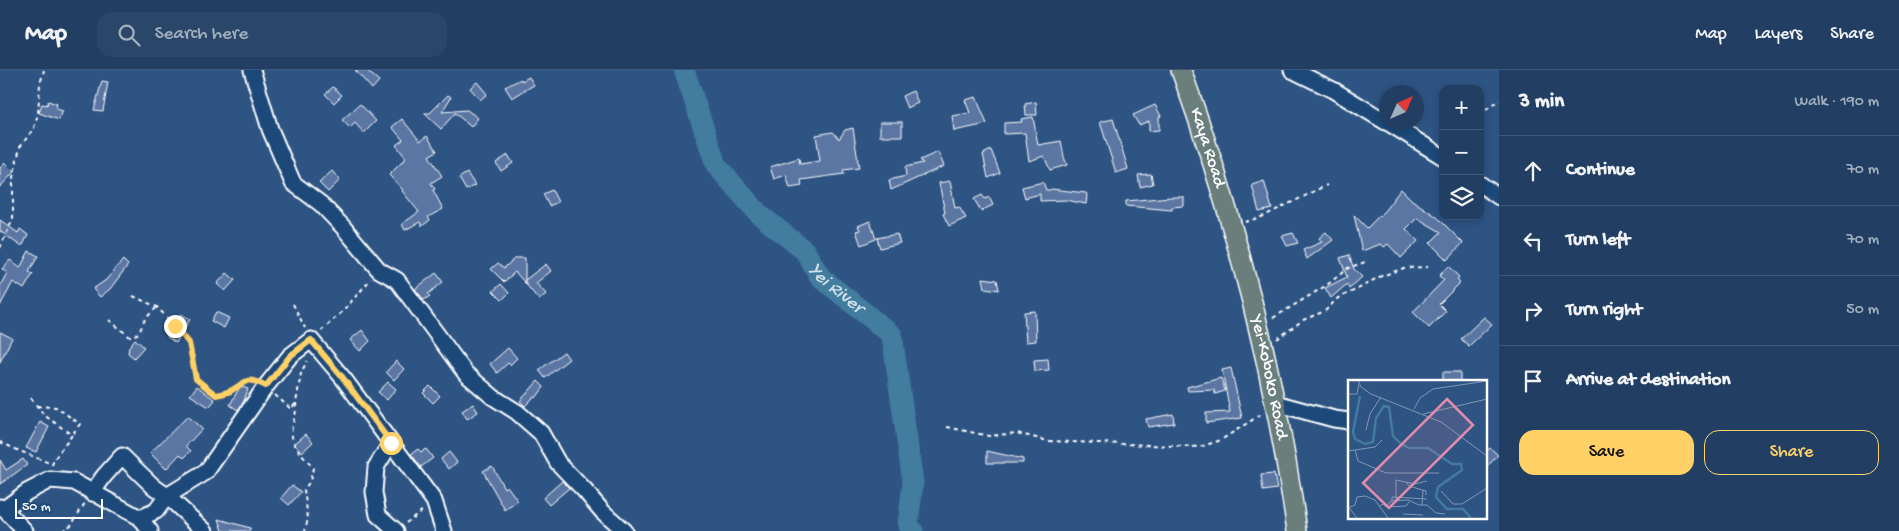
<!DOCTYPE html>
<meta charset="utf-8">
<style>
:root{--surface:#223f63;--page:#2a4669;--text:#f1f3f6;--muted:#a2afbe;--line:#3f5878;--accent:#ffd166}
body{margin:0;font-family:"Gochi Hand",sans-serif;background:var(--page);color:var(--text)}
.controls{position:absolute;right:15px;top:15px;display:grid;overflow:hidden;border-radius:10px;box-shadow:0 2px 8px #0003}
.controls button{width:45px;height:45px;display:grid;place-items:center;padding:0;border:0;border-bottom:1px solid var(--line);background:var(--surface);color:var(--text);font:25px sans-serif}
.compass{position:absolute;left:1379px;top:15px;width:45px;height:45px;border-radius:50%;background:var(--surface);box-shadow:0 2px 8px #0003;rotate:45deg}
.scale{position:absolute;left:15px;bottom:12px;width:88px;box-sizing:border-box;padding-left:5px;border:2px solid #fff;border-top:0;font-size:14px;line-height:18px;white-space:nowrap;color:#fff;-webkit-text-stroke:4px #1f4a7a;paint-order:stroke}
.stop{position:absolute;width:15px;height:15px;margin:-11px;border:4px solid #ffd166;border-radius:50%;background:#fff}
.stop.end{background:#ffd166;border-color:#fff;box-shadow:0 1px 5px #0008}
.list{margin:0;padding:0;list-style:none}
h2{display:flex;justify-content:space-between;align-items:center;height:65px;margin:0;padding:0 20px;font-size:21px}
h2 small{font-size:16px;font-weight:400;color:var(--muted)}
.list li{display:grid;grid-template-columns:32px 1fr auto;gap:15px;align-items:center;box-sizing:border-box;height:70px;padding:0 20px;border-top:1px solid var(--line)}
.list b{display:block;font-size:19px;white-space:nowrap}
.list em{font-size:16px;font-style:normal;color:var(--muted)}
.actions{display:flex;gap:10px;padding:15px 20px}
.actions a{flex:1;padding:11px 0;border:1px solid var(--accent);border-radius:15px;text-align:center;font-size:18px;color:var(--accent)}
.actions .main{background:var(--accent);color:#111}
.icon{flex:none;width:28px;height:28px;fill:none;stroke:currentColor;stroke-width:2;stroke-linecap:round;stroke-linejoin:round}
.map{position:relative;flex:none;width:1499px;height:461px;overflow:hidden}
header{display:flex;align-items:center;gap:30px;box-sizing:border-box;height:70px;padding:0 25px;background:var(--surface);border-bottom:1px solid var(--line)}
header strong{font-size:24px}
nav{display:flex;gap:28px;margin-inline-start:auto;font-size:18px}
.search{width:350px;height:45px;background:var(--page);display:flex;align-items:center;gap:12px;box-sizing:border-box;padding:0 18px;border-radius:15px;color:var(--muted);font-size:19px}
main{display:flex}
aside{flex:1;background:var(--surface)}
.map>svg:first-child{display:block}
</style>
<header>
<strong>Map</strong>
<div class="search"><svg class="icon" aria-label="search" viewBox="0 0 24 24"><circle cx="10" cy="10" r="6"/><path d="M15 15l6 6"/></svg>Search here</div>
<nav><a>Map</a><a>Layers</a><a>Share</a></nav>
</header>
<main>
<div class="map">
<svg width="1499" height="461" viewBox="0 0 1499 461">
<rect width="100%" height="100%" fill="#2e5484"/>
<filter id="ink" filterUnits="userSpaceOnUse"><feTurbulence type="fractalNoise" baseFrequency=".02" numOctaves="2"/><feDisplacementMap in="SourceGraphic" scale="10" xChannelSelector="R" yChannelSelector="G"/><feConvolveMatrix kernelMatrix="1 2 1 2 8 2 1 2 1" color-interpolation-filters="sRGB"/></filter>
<g filter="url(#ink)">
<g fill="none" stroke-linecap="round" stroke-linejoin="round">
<path stroke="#437b9f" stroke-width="21" id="s1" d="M684 0 716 95 760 145 805 181 820 207 892 265 913 413 908 454 913 461"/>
</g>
<g fill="#5c76a3" stroke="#fff">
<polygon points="355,0 366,0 379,11 372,19"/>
<polygon points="529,7 534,15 512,28 505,17 521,9 522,11"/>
<polygon points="102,11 108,12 103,41 94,40"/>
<polygon points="477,12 487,24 480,30 470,18"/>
<polygon points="333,17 342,25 334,33 325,24"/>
<polygon points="913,21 918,33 907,38 902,26"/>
<polygon points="448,25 451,27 442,42 467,40 478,48 471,57 455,43 441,59 424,43 430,43"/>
<polygon points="976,27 987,54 954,61 952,46 970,43 965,30"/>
<polygon points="48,31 57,34 56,39 63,41 59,50 39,43 42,34 47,35"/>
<polygon points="1036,32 1037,45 1026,45 1025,34"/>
<polygon points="360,34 376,51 364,63 355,53 350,58 342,50"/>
<polygon points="1155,35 1161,46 1159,47 1159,60 1149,61 1149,51 1139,55 1133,45"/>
<polygon points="1033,47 1038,75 1061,71 1064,87 1067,95 1050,100 1044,86 1029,91 1025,63 1004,64 1004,53 1022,52 1021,49"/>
<polygon points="402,49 420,71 427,66 437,81 429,86 442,106 431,113 435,119 433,120 443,139 428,147 430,150 422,156 420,152 405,160 402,154 419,142 402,121 403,120 389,105 406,88 396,75 403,70 392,57"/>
<polygon points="1113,49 1128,99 1116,103 1100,52"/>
<rect x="880" y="52" width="22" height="14"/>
<polygon points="853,58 859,98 843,100 844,104 801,110 802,116 790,118 786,105 774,109 770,97 799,88 800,94 820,91 816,65 833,62 839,69 845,60"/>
<polygon points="991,80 1000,103 988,108 983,84"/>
<polygon points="938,82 944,96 891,120 889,110 906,106 905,97 923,93 920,90"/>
<polygon points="508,85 513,93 501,101 496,93"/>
<polygon points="5,93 14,102 0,117 0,98"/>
<polygon points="332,101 340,110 328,122 319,113"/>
<polygon points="467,103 475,115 466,120 459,108"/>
<polygon points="1151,104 1153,114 1140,117 1138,105"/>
<polygon points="950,111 955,138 959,137 966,148 949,156 943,144 945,143 939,113"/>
<polygon points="1264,111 1272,139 1259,142 1252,115"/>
<polygon points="1043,112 1046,120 1050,120 1051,119 1086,123 1087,125 1086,134 1066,130 1040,131 1040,124 1025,128 1022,117"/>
<polygon points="1401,119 1412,130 1437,147 1463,173 1447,190 1430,173 1441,162 1417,148 1406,159 1418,171 1401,188 1388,174 1384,177 1381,174 1362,181 1354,145 1367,158 1385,140"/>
<polygon points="552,120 558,132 549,136 543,124"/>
<polygon points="982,125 985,129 989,127 993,135 981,141 974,129"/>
<polygon points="1171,127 1184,127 1184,136 1172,137 1172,140 1126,136 1126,131"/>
<polygon points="0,150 18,163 20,159 28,165 23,175 19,175 0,161"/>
<polygon points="870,151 876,169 861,175 856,161 860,160 858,156"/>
<polygon points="1326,162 1333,170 1307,189 1303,180 1322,172 1319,168"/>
<polygon points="1293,163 1298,173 1287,176 1282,166"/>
<polygon points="897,164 900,173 880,178 877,168"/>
<polygon points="29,181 38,186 29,202 33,204 24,219 13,212 0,236 0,216 7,203 2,199 10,190 20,198"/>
<polygon points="1349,185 1354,199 1362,207 1349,219 1347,214 1331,228 1325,218 1347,207 1340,188"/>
<polygon points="515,188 525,188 525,213 515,202 504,212 491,199 498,193 504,198"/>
<polygon points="123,190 128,195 110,219 100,227 93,219 106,210"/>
<polygon points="546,194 551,201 536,213 546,224 539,230 525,213 525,210"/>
<polygon points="1448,196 1459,207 1457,210 1460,213 1439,234 1446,241 1429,258 1413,242 1444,210 1439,206"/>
<polygon points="227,203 235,210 225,221 217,214"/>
<polygon points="436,203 443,212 428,224 430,226 424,230 415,219"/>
<polygon points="983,208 997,210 999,220 985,218"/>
<polygon points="501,214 509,223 502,230 493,221"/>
<polygon points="1035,241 1036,271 1026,272 1024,242"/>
<polygon points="216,242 229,248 224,258 211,251"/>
<polygon points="181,244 190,249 176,273 167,267"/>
<polygon points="1484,247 1492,254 1469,276 1461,269"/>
<polygon points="362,260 370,271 360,281 350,270"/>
<polygon points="0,262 12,268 0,292"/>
<polygon points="135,269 144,277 134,288 128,283 129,277"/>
<polygon points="508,278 517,288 510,295 508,293 497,303 490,294"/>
<polygon points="564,282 569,289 545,308 539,300"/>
<polygon points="1048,289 1049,300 1035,301 1034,290"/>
<polygon points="396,291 404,299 394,310 386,302"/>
<polygon points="1231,298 1242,348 1206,353 1206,343 1230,342 1222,300"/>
<rect x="1443" y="302" width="17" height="9"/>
<polygon points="1221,308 1225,321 1215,324 1214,320 1188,321 1187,317"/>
<polygon points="538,311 544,317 536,328 534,327 525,336 520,331"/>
<polygon points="388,312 396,319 387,330 378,322"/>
<polygon points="197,316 215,330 209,337 190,325"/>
<polygon points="240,316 248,319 244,331 238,340 230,335"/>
<polygon points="430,316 440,326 433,333 423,323"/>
<polygon points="473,334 478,342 467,349 462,341"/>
<polygon points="1173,344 1174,353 1148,357 1146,349"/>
<polygon points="188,346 202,359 186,376 191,381 184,388 180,384 166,399 150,383"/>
<polygon points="40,352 49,357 36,382 26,378"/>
<polygon points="306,364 313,372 302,382 294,374"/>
<polygon points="1490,378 1498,385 1485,399 1485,383"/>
<polygon points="418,379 421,382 426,379 433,388 421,397 411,384"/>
<polygon points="987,381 1023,389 1023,393 987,393"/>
<polygon points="449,382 457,392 449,399 441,389"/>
<polygon points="23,389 27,395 0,414 0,390 6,400"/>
<polygon points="492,396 504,418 507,416 518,431 505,440 483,401"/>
<polygon points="1274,404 1277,419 1263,421 1261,405"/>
<polygon points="562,411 569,418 549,435 543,428"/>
<polygon points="292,415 301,422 289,435 281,428"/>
<polygon points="219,449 250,458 250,461 223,461"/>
</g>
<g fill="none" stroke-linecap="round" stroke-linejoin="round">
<g stroke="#fff" stroke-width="19">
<g id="minor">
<polyline points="252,0 270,59 293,113 321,134 343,157 379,200 397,210 466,304 493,327 517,342 541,363 558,393 585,421 602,441 624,461"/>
<polyline points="1292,0 1333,20 1386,52"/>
<polyline points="1387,52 1443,87"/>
<polyline points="1480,114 1499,127"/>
<polyline points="1275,333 1334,349 1349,351"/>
<polyline points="391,373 376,397 374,422 378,445 396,461"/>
<polyline points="92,423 104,406 122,386 154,417 167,426 205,461"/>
<polyline points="0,437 4,439 27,422 50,410 74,412 140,448 150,461"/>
<polyline points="4,439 25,461"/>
<polyline points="140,448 156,441 167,426 206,402 266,316 290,286 311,270 343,308 434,431 444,461"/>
</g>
</g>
<g stroke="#fff" stroke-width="22">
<g id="major">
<path id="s2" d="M1181 0C1235 149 1275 304 1297 461"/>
</g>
</g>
<g stroke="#fff" stroke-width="2" stroke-dasharray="4 4" stroke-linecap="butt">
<polyline points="1480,45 1499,30"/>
<polyline points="1245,152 1264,146 1327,115"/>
<polyline points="0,178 13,149 13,108 20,77 34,58 38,44 40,14 44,0"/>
<polyline points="133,226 157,237 175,256 189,273 197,309 216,325 231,321 243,312 253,310"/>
<polyline points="293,234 305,258"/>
<polyline points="1273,248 1327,215 1348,198 1368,191"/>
<polyline points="109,250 130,267 139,263 145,249 157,237"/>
<polyline points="321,261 343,241 371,209"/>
<polyline points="1277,269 1303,250 1325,241 1338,228 1358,219 1379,207 1404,198 1428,197"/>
<polyline points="275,325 291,339 296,333 301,303 307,291"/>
<path d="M31 328 44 345 72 365C65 376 54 386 51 398"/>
<path d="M296 333C297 342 294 348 292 357 289 375 303 385 313 398L310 411 304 420 308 448 305 461"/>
<polyline points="37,336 56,337 80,354 72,365"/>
<polyline points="947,357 989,366 1017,363 1048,371 1200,377 1221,370 1260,345 1263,346"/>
<path d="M0 372C17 380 34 387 52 394"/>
<polyline points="406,453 424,439"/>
<polyline points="62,461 71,455 85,433"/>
</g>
<use href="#minor" stroke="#1f4a7a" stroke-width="15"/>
<use href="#major" stroke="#6b7f7c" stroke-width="19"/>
</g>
</g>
<g fill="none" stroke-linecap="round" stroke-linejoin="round" filter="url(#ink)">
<path stroke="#ffd166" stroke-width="6" d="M175 256 189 273 196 309 216 325C221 324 228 323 232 320 248 311 246 306 266 316L290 286 311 270 343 308 391 373"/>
</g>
<g text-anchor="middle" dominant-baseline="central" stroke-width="4" stroke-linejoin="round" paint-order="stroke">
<g font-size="18" fill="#fff" stroke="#1f4a7a">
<text stroke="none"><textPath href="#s2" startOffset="82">Kaya Road</textPath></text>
<text stroke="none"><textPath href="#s2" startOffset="320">Yei-Koboko Road</textPath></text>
</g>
<g font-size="19" font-style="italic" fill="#d0dee7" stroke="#1f4a7a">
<text stroke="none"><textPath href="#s1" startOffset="274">Yei River</textPath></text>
</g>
</g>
<g transform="translate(1348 310)">
<rect width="139" height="139" fill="#2e5484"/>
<path fill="none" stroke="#437b9f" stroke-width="2.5" d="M12 16 5 52 7 59 17 64 25 62 28 38 36 26 41 27 45 56 52 63 61 68H80L104 84H113L114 90 90 107 88 117 99 129H115L123 138"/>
<path fill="none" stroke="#8298b5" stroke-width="1" d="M10 0 13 7 23 14 93 42 139 76M0 14H9L11 4M66 29 72 18 85 9 139 1M75 34 139 19M18 50 22 34 33 17M7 70 27 67 34 60M0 71 7 70 10 81 38 93H91M58 102 61 106 78 111V115M93 111 105 124H114L139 108M48 120V100L67 104 79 101M44 121V117L79 119M74 125 75 110M0 126 9 138M32 126 35 124 38 127 43 121 60 120 71 125H79L88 133 97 134M2 127 7 125 9 117 17 116 27 120 40 138M40 127 58 126 61 122M55 134 75 135"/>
<path fill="#e08cad" fill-opacity="0.15" stroke="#e08cad" stroke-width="2.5" d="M99 19 125 45 41 128 15 103Z"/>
<rect width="139" height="139" fill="none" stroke="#fff" stroke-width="2.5"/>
</g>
</svg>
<div class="controls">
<button>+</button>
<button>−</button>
<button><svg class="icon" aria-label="layers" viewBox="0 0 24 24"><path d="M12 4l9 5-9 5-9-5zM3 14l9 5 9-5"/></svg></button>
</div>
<svg class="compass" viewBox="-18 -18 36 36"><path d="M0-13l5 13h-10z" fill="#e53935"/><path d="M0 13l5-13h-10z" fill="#a2afbe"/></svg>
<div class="scale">50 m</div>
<div class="stop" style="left:391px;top:373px"></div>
<div class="stop end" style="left:175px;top:256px"></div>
</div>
<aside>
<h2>3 min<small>Walk · 190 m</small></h2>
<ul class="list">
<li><svg class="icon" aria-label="ahead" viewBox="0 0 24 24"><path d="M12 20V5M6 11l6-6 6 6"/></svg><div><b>Continue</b></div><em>70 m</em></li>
<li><svg class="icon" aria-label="left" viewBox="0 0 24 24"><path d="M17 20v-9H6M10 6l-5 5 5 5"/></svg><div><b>Turn left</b></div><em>70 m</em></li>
<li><svg class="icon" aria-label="right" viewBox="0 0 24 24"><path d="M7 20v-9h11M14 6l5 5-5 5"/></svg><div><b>Turn right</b></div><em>50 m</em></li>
<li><svg class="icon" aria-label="arrive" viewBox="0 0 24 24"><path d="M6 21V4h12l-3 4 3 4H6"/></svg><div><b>Arrive at destination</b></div></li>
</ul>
<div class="actions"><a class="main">Save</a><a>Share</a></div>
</aside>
</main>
